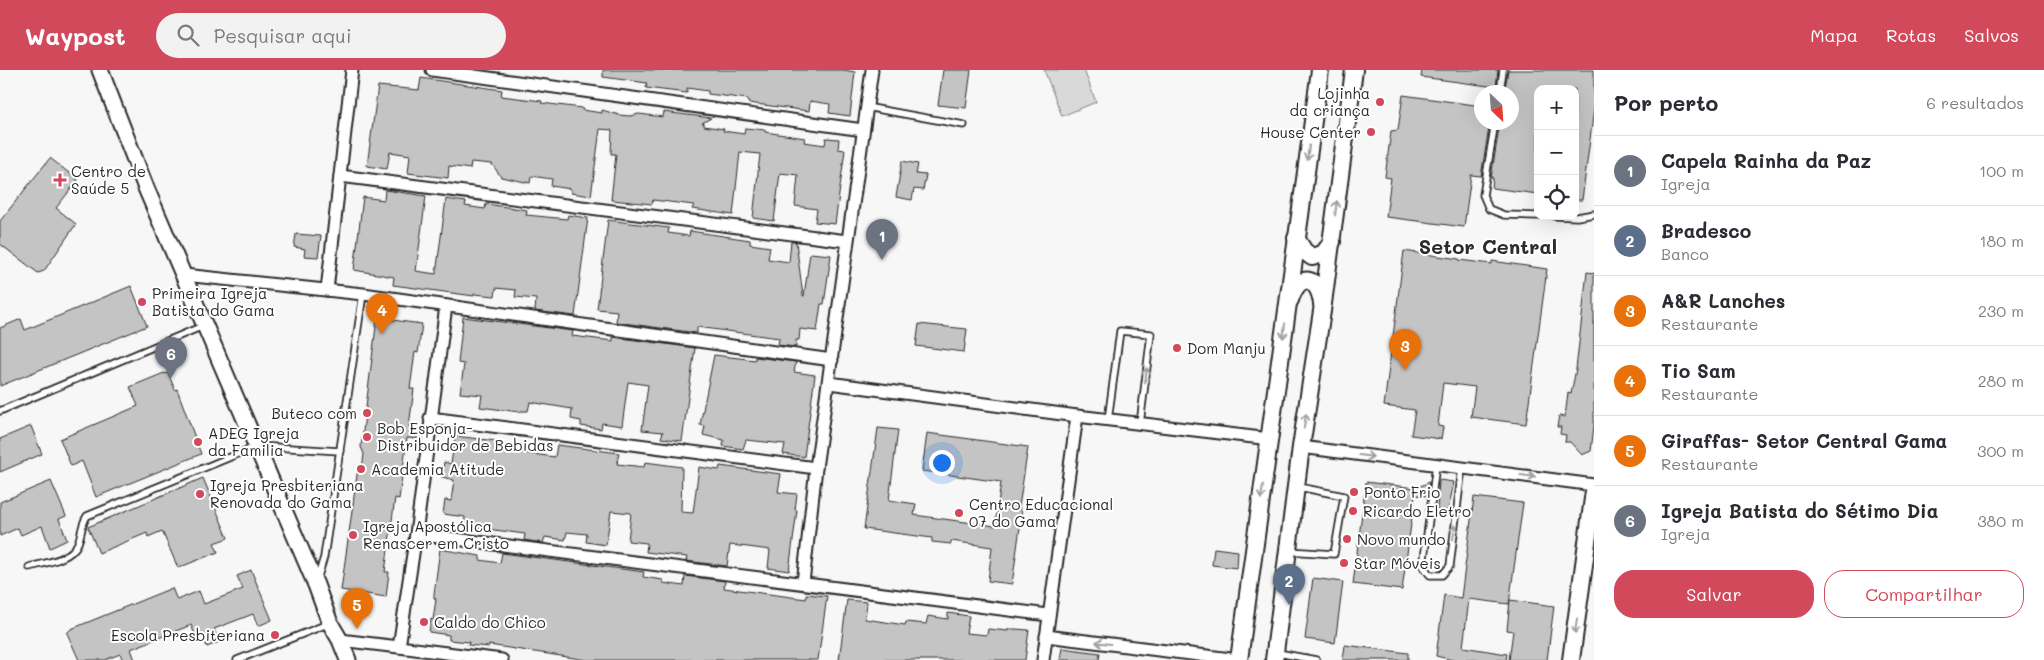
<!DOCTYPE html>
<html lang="pt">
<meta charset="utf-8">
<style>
:root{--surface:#fff;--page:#f2f2f3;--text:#2b2b33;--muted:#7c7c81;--line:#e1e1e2;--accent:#d1495b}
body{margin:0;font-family:Mali,sans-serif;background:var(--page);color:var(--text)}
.controls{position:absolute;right:15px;top:15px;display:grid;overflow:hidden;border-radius:10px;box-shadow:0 5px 20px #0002}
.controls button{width:45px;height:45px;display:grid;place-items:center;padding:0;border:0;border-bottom:1px solid var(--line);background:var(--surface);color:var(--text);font:25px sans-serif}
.compass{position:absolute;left:1474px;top:15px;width:45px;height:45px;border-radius:50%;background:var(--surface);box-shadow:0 5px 20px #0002;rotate:155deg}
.you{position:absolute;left:941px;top:392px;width:18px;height:18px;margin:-12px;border:4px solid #fff;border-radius:50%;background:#1a73e8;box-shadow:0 0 0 8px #1a73e833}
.badge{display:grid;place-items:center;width:32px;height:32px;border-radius:50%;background:var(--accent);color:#fff;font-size:16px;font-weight:700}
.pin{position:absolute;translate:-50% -41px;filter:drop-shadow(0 1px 2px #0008)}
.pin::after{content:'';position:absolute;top:26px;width:18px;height:15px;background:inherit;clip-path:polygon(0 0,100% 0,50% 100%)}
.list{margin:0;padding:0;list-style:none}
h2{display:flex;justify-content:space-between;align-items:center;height:65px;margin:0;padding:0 20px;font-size:21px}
h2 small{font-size:16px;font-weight:400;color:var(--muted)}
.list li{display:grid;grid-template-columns:32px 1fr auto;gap:15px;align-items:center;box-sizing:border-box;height:70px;padding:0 20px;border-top:1px solid var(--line)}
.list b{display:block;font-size:19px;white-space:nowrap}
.list p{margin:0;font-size:16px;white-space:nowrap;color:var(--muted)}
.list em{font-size:16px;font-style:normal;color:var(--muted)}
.actions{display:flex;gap:10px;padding:15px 20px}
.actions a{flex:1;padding:11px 0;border:1px solid var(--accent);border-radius:20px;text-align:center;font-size:18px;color:var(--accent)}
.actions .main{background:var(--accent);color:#fff}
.icon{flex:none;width:28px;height:28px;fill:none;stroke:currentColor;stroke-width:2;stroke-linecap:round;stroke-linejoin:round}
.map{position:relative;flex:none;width:1594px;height:590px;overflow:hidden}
header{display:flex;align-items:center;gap:30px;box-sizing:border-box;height:70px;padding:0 25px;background:var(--accent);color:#fff}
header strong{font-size:24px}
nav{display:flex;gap:28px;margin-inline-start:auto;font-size:18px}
.search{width:350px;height:45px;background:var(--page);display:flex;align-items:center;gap:12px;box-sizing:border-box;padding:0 18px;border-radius:28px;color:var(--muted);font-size:19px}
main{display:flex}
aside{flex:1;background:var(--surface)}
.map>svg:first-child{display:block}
</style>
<header>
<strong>Waypost</strong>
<div class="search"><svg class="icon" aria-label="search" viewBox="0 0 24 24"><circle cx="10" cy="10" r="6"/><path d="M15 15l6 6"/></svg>Pesquisar aqui</div>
<nav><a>Mapa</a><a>Rotas</a><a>Salvos</a></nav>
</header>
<main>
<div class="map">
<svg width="1594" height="590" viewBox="0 0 1594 590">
<rect width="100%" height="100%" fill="#f7f7f7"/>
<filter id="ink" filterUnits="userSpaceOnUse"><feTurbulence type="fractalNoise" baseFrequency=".02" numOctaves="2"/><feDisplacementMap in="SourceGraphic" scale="10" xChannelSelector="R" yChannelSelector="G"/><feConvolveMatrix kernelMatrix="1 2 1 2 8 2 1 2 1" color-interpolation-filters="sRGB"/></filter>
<g filter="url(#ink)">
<polygon fill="#d9d9d9" stroke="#828282" points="1044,0 1084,0 1096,32 1062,46"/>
<g fill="#c4c4c4" stroke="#2b2b2b">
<polygon points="603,0 843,0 855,2 850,46 829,43 830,34 810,31 809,41 748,33 748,29 708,24 708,21 687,18 687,23 646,18 647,13 603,7"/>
<polygon points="943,0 971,0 966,38 938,35"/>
<polygon points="1422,0 1498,0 1496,17 1421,7"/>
<polygon points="1508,0 1594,0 1594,39 1582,130 1575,130 1575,19 1538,19 1538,124 1492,118 1493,108 1491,108 1500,52 1512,52 1512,22 1506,22 1505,18"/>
<polygon points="421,8 502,20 501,26 542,31 541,33 582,38 582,40 602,43 602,40 619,45 630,46 639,44 663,47 664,42 711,48 702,53 704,53 704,56 724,59 723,61 744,64 745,58 765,60 765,62 805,68 804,72 825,75 826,68 839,69 838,79 845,80 835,154 815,152 817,139 795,136 798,105 780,103 774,151 753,148 760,84 740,82 733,145 692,139 694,135 653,130 652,134 611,130 616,84 611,84 612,60 600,59 591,126 571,123 571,119 551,116 552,109 531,106 530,113 501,107 492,94 471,92 470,99 449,96 448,108 408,103 410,85 390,82 387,99 367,96 378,16 419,20"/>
<polygon points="1403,25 1482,36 1482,52 1490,52 1481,106 1471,105 1464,157 1386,147 1391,108 1385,107 1391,61 1398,60"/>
<polygon points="50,88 78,110 56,138 76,154 44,201 38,203 0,174 0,151"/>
<polygon points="902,91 918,94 916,104 926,105 923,120 914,119 912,130 896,127"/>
<polygon points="385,120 426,126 416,201 436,204 446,129 466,132 465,136 485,139 486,134 527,140 526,145 567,149 568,145 588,148 575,246 535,241 536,229 515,227 516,220 496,218 495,226 474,224 474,226 393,215 394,207 354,200 363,127 384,130"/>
<polygon points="608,150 669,158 668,163 689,166 690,161 750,170 750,174 770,177 768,189 789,192 791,171 796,172 803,226 804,226 810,183 831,185 824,234 821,234 817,261 800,259 799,270 796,270 796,277 778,275 779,268 697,257 697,263 616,252 617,241 597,239"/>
<polygon points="296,164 321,166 318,187 304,186 305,179 294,177"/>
<polygon points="1404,181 1459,189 1459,190 1492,194 1492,191 1547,199 1526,354 1471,347 1475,317 1443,313 1438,356 1443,357 1441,369 1411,365 1415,340 1384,336"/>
<polygon points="1587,202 1594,203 1594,356 1591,381 1582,385 1570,372 1565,372 1566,365 1560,364 1561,357 1557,357 1559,346 1565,347 1568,323 1571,324 1576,299"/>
<polygon points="131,216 147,256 0,316 0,258 21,249 25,260"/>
<polygon points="463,247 573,261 572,266 613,271 613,267 695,278 682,371 661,368 663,362 642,360 648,315 628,312 622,356 602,353 601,359 581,356 581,351 571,349 572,339 530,332 528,341 521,341 520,342 480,337 482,325 460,323 464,294 458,293"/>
<polygon points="377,248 422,254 418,283 415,282 410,319 414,319 409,356 418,357 417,369 407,368 399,429 395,428 385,502 389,502 386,527 341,520 358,398 362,399 364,384 361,377"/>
<polygon points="919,254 967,259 964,282 916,276"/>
<polygon points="714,285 755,290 755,287 796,292 794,302 815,305 804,387 783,384 785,374 746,370 743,379 723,376 724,370 703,365 705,356 700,355"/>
<polygon points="164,303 164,304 168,303 175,320 177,319 201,384 96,427 82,391 71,396 60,369 138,336 130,317"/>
<polygon points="31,356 42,384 0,402 0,369"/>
<polygon points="878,358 898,360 889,430 916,434 914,445 995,456 1001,412 922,401 927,363 1028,377 1019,437 1022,443 1012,514 988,511 992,477 951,471 951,474 932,472 932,468 864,459"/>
<polygon points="455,366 496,371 496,376 516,378 516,382 555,387 557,375 619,383 617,394 644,397 645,392 682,397 681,442 693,443 699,397 719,400 720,396 781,404 778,422 797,424 795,440 797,440 789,501 768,498 770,480 748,477 730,475 727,496 686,491 687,487 646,482 647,473 628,471 631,443 611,441 606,475 586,472 587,464 567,462 565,470 545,467 543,473 524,470 525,464 464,456 465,447 443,444 445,430 451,431 454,410 442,407 444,392 451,394"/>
<polygon points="203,408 228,468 214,473 218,482 178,498 162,461 148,467 147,463 99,483 88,457"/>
<polygon points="1439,410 1454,412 1448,441 1437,440"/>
<polygon points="51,411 66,446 59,449 67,470 50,478 42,456 21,465 18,458 0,466 0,432"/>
<polygon points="1366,412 1416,418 1429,412 1427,426 1415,425 1402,520 1353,514"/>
<polygon points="1474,427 1523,433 1509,534 1469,529 1463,577 1507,584 1506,590 1453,590 1436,586 1444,525 1461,528"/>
<polygon points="1214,478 1238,481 1237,498 1212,495"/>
<polygon points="440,479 480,486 480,490 500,493 502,483 644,502 643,507 663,510 663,513 684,516 685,506 725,511 724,518 806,529 806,524 827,526 818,590 587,590 489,575 489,577 468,575 469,572 449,570 449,565 429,562 431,549 433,550 436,529 434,528 434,524"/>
<polygon points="251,500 272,550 258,556 253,544 214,559 219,572 207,577 202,564 196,567 191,555 131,579 135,590 123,590 120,584 105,590 79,590 67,563 71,559 172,518 177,530 199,521 204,534 243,519 237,506"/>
<polygon points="1313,508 1343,512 1335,573 1305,569"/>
<polygon points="847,530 867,532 865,549 905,555 906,552 926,554 928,546 948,549 948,543 969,546 966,563 987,565 988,559 1008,561 1008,559 1015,559 1029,560 1025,590 839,590"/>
<polygon points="1510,530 1554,536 1547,590 1509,590 1513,561 1507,560"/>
<polygon points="1345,575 1408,583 1408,590 1343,590"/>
<polygon points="1062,578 1100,583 1099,590 1060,590"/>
</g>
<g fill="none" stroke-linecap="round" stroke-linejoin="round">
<g stroke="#2b2b2b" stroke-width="9">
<g id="service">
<polyline points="1500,22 1503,0"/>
<polyline points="866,37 964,55"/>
<polyline points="1495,52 1483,125 1489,139 1504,145 1538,146"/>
<polyline points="1554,146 1577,147 1594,144"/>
<polyline points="0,341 203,256"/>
<polyline points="1108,350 1120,261 1151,264 1140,354"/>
<polyline points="1436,395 1423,496 1430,505 1442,505 1450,496 1462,398"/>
<polyline points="1289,481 1334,484 1344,426 1299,417"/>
<path d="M29 497C45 493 71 490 78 473 82 463 81 455 87 446L257 376 340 381"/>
<polyline points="317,510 324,487 363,224"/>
<polyline points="1278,583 1316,590"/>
<polyline points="237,590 330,553"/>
</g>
</g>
<g stroke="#2b2b2b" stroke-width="15">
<g id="minor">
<polyline points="432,0 863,60"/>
<polyline points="340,106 847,171"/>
<polyline points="184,205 363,224 832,290"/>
<polyline points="327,220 352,0"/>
<polyline points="829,313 1077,346 1270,369"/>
<polyline points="430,348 816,398"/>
<polyline points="1301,377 1594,415"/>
<polyline points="416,464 1048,545"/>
<polyline points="803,513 816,398 872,0"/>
<polyline points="1046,566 1239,590"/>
<polyline points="340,570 399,577 416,464 446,236"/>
<polyline points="399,577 502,590"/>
<polyline points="1043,590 1077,346"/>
</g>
</g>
<g stroke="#2b2b2b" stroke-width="19">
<polyline id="tertiary" points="100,0 146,118 316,515 330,553 340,570 348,590"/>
</g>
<g stroke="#2b2b2b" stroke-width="20">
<g id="secondary">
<polyline points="1296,168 1304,181 1312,187 1323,184 1332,172"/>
<path d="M1290 230C1299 201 1319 206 1322 234"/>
<polyline points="1239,590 1320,0"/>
<polyline points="1274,590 1301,377 1322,241 1354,0"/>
<polyline points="1571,590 1594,421"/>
</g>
</g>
<use href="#service" stroke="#fff" stroke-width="5.5"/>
<use href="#minor" stroke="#fff" stroke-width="11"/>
<use href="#tertiary" stroke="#fff" stroke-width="15"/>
<use href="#secondary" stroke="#fff" stroke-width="16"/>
</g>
<defs><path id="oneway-shaft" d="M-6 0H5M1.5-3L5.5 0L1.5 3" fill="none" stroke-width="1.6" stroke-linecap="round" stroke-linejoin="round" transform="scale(1.25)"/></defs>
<g stroke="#a0a0a0">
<use href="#oneway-shaft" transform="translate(1308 83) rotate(98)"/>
<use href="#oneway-shaft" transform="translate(1336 138) rotate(-83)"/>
<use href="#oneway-shaft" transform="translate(1284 261) rotate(98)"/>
<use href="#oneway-shaft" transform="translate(1146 305) rotate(-83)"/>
<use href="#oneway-shaft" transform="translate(1305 351) rotate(-81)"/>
<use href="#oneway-shaft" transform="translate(1366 386) rotate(7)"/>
<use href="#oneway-shaft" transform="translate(1528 406) rotate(7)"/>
<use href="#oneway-shaft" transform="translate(1262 422) rotate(98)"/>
<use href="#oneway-shaft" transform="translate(1454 462) rotate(-83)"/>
<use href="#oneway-shaft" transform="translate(1576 556) rotate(98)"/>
<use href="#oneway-shaft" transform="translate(1103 573) rotate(-173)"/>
</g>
</g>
<g fill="#d1495b" stroke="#fff" stroke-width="2">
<circle cx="1380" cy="32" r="5"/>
<circle cx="1371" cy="62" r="5"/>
<path d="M57.5 102.5h5v5h5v5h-5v5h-5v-5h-5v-5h5z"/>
<circle cx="142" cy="232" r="5"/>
<circle cx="1177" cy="278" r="5"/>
<circle cx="367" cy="343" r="5"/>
<circle cx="367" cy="367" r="5"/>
<circle cx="198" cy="372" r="5"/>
<circle cx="361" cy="399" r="5"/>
<circle cx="1354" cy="422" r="5"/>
<circle cx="200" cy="424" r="5"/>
<circle cx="1353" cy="441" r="5"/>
<circle cx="959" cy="443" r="5"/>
<circle cx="353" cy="465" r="5"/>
<circle cx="1347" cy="469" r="5"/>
<circle cx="1344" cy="493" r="5"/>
<circle cx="424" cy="552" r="5"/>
<circle cx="275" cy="565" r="5"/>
</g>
<g text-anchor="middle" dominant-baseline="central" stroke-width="4" stroke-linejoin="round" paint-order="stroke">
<g font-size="15" fill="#2b2b2b" stroke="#fff" text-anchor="start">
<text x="1370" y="23" text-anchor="end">Lojinha<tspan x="1370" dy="17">da criança</tspan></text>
<text x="1361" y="62" text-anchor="end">House Center</text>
<text x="71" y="101">Centro de<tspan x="71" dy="17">Saúde 5</tspan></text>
<text x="152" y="223">Primeira Igreja<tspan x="152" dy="17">Batista do Gama</tspan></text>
<text x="1187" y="278">Dom Manju</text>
<text x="357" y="343" text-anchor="end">Buteco com</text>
<text x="377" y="358">Bob Esponja-<tspan x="377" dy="17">Distribuidor de Bebidas</tspan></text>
<text x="208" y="363">ADEG Igreja<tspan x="208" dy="17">da Familia</tspan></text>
<text x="371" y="399">Academia Atitude</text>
<text x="210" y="415">Igreja Presbiteriana<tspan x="210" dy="17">Renovada do Gama</tspan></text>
<text x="1364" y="422">Ponto Frio</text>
<text x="969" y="434">Centro Educacional<tspan x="969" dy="17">07 do Gama</tspan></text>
<text x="1363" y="441">Ricardo Eletro</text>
<text x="363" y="456">Igreja Apostólica<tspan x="363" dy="17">Renascer em Cristo</tspan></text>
<text x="1357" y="469">Novo mundo</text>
<text x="1354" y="493">Star Móveis</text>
<text x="434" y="552">Caldo do Chico</text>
<text x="265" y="565" text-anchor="end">Escola Presbiteriana</text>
</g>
<g font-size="20" font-weight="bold" fill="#2b2b2b" stroke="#fff">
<text x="1488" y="176">Setor Central</text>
</g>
</g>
</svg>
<div class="controls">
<button>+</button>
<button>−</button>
<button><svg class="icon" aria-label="locate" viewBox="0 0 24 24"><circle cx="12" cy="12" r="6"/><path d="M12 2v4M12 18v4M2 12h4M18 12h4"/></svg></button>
</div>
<svg class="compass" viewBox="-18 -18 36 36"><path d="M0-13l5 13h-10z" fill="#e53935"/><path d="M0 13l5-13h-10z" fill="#7c7c81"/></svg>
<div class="you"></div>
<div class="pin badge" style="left:882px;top:190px;background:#6b7280">1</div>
<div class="pin badge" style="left:1289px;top:535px;background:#5c6f8a">2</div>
<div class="pin badge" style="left:1405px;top:300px;background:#e8710a">3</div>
<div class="pin badge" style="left:382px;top:264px;background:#e8710a">4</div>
<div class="pin badge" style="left:357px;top:559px;background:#e8710a">5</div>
<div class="pin badge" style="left:171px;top:308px;background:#6b7280">6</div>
</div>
<aside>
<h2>Por perto<small>6 resultados</small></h2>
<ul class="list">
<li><span class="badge" style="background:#6b7280">1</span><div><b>Capela Rainha da Paz</b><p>Igreja</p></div><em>100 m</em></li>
<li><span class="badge" style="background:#5c6f8a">2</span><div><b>Bradesco</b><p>Banco</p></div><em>180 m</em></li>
<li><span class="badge" style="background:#e8710a">3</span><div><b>A&amp;R Lanches</b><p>Restaurante</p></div><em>230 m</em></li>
<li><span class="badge" style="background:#e8710a">4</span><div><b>Tio Sam</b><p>Restaurante</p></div><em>280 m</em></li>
<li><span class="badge" style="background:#e8710a">5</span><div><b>Giraffas- Setor Central Gama</b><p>Restaurante</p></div><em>300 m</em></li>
<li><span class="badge" style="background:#6b7280">6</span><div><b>Igreja Batista do Sétimo Dia</b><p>Igreja</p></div><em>380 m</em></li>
</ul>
<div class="actions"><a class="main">Salvar</a><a>Compartilhar</a></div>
</aside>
</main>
